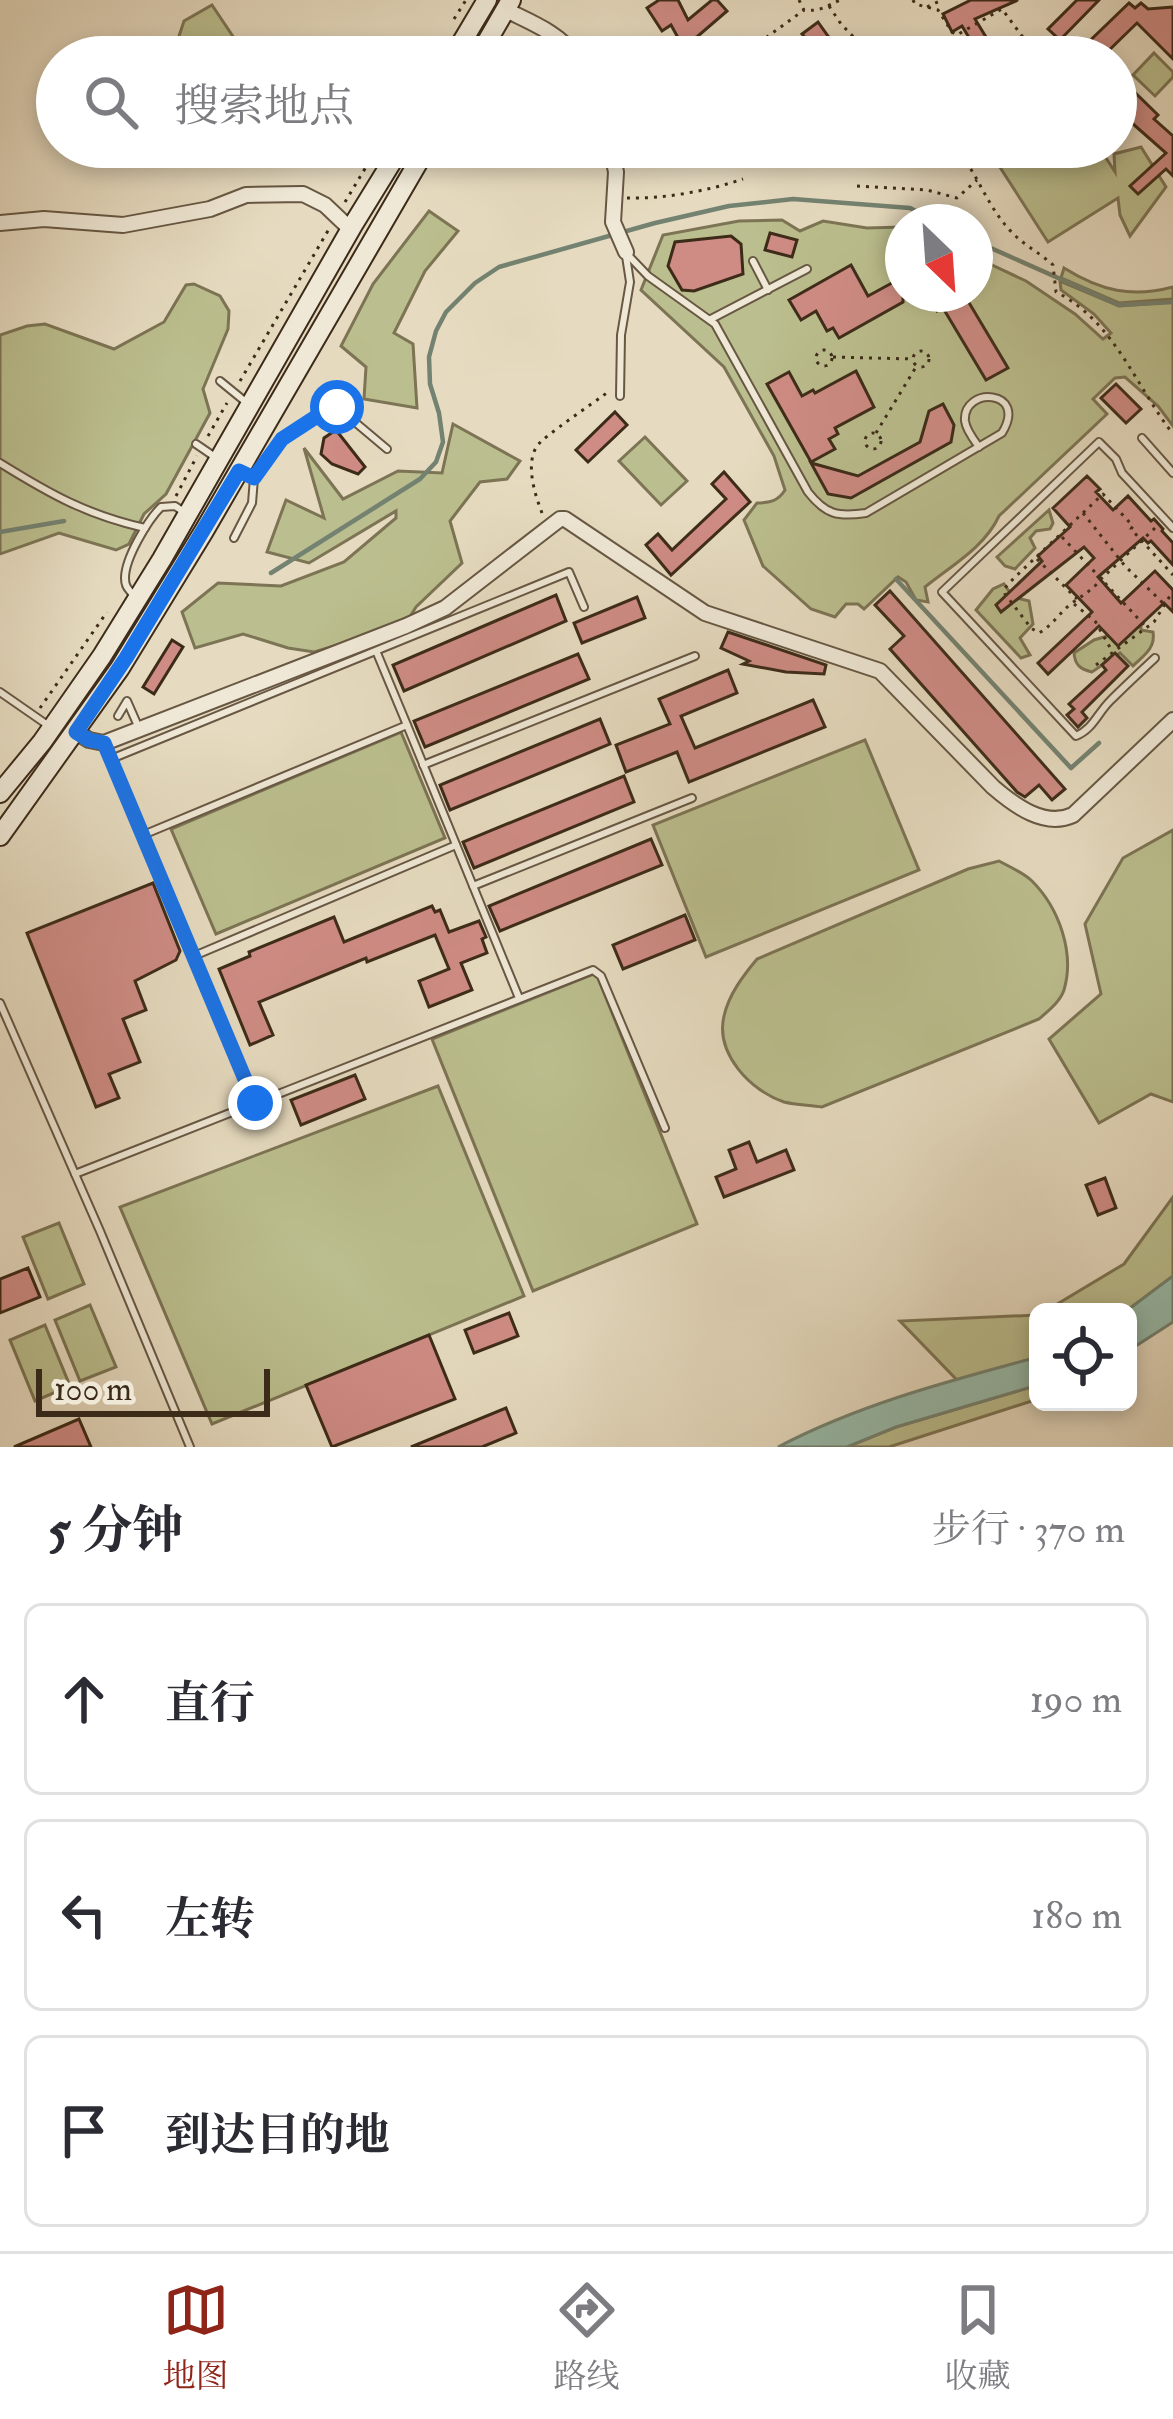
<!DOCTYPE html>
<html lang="zh">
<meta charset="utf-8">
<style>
:root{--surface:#fff;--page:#f7f7f7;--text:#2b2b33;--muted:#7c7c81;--line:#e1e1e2;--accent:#8f2418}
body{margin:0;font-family:"IM FELL Double Pica","Noto Serif SC",serif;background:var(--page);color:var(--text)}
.controls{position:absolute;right:36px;bottom:36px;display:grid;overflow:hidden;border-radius:18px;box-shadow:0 6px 18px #0003}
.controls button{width:108px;height:108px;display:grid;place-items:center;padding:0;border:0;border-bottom:3px solid var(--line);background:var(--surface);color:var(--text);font:60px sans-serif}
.compass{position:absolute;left:885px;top:204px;width:108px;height:108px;border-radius:50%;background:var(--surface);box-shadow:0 6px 18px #0003;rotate:155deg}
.scale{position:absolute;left:36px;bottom:30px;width:234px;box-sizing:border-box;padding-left:12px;border:6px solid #3d2b19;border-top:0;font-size:33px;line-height:42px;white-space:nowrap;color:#3d2b19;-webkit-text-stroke:9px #efe8d6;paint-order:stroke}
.stop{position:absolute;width:36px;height:36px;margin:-27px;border:9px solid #1a73e8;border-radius:50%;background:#fff}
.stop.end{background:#1a73e8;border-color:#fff;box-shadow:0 3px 12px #0008}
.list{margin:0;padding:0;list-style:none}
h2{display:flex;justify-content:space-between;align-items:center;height:156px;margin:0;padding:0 48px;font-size:51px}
h2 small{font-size:39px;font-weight:400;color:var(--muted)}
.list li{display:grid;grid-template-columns:78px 1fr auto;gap:36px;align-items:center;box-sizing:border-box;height:192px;margin:0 24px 24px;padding:0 24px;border:3px solid var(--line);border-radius:18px}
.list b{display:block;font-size:45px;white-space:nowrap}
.list em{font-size:39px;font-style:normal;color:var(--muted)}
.icon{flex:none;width:66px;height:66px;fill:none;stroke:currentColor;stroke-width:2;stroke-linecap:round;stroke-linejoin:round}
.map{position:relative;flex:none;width:1173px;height:1447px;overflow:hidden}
.search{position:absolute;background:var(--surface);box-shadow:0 6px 18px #0003;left:36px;right:36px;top:36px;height:132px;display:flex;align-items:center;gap:30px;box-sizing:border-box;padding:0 42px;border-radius:66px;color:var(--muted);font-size:45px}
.sheet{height:804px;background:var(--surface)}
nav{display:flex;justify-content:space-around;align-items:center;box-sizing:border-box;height:168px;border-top:3px solid var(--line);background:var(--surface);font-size:33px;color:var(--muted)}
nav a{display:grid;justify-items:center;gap:6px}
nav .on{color:var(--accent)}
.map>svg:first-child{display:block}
</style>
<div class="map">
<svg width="1173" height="1447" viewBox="0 0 1173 1447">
<rect width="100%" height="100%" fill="#e6dbc0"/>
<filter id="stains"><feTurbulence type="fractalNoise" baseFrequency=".00167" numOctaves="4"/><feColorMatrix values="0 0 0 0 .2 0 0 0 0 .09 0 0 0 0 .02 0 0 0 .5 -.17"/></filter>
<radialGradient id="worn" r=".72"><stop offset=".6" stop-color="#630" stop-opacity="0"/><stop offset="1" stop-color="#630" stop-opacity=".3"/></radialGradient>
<g fill="#bbbe8e" stroke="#7c7454" stroke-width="3">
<polygon points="212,5 244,53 244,57 176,57 173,54 184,21"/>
<polygon points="1154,53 1173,72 1173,77 1155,96 1133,75"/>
<polygon points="987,147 1099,147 1115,172 1114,154 1141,147 1166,187 1130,236 1120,215 1118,198 1048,242"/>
<polygon points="429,211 458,231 425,271 394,333 413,344 417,408 364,399 366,367 341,346 373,284"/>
<path d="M782 220 800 231 823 221 867 228 903 227V294H975V257L1026 281 1075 314 1103 339 1111 333 1094 314 1061 290 1060 281 1119 306 1173 302V426L1158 406 1125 377 1115 378 1093 399 1107 414 999 516C984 548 952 565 925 587L928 602 916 600 906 582 898 577 864 609 858 604H846L835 617 811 609 763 566 744 520 757 503C770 503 778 501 785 490L774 456 724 367 641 290 663 235 739 221Z"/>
<path d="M1064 268C1101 291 1132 298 1173 287V299L1119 303 1061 278Z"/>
<polygon points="194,284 220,296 229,311 228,329 203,389 210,413 166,494 144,514 129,544 116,550 59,533 0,554 0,335 27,326 45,324 114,349 164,322 186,285"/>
<polygon points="453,424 520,461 507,479 480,482 450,521 462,563 416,607 405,625 314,652 288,648 243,634 195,648 182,612 218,583 281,586 344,562 396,518 396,511 309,563 267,552 286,500 324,518 304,448 343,499 398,471 442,473"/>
<polygon points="645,437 687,481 661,505 619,461"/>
<polygon points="1049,510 1053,523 1050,529 1036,531 1030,538 1035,548 1015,569 1005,566 997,557"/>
<polygon points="1004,584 1013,597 1029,601 1033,624 1020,638 1030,655 1021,658 976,610 993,589"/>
<path d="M1141 626V630L1153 632C1156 648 1143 656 1133 666L1120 653 1092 672C1080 669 1075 665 1074 653L1094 640Z"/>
<polygon points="401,732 445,838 216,934 171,829"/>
<polygon points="865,740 919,870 706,957 653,825"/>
<polygon points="1173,830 1173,1102 1151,1094 1099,1123 1049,1039 1101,994 1085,924 1123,858"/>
<path d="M999 861C1010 867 1024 873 1032 881 1059 908 1075 953 1064 990 1060 1002 1048 1011 1039 1019L822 1107C810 1105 796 1105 784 1102 751 1091 715 1054 724 1016 729 994 743 976 757 959L968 869Z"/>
<polygon points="596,973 697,1224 533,1291 432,1039"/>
<polygon points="438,1086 524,1296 212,1424 120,1207"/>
<polygon points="1173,1197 1173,1276 1125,1312 1044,1312 1124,1264"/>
<polygon points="59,1223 84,1284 48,1299 23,1237"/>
<polygon points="90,1305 116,1367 80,1381 55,1320"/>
<polygon points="1038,1315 1038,1357 957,1380 900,1321"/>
<polygon points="45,1325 70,1386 35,1401 10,1340"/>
<polygon points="1038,1385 1038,1399 889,1447 847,1447 896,1427"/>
</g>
<g fill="#97bcac" stroke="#738271" stroke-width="3">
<polygon points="1173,1276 1173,1322 1128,1351 1128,1312 1125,1312"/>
<path d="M1038 1357V1385L896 1427 847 1447H778C860 1404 949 1381 1038 1357Z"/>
</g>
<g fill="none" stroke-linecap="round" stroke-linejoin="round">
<g stroke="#738271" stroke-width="4.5">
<polyline points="975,241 1119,305 1173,302"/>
<polyline points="0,532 64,521"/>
<polyline points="271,573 420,479 436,462 443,442 439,413 430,384 429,357 436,331 446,312 475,283 499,267 655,223 729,206 793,199 910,208 937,222"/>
<polyline points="896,579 1071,768 1099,743"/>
</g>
</g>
<g fill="#cf8c85" stroke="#3d2b19" stroke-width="3">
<polygon points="659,0 678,0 688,20 712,0 717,0 727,11 698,36 682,45 671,25 662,31 647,8"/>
<polygon points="971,0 1018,0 975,19 989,42 976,49 962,26 952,32 943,14"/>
<polygon points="1077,0 1099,0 1060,40 1048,29"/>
<polygon points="1129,3 1135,8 1141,3 1148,9 1173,7 1173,59 1137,23 1102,57 1073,57"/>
<polygon points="818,22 828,36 846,57 822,57 802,34"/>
<polygon points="1116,74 1158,115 1154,119 1173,136 1173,176 1166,169 1138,194 1130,186 1166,153 1116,109"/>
<polygon points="850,147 886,147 886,160 850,162"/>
<polygon points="770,233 797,240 792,257 765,250"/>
<polygon points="731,236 741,244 743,274 694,291 682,290 668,266 675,242"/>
<polygon points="851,265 868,296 903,277 903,302 839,338 833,328 827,331 816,311 801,320 789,300"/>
<polygon points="927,294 968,294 965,296 1008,368 986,380 943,308 937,311"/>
<polygon points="856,371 874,407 835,428 838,434 829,439 835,449 811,462 767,384 789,372 802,396 813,390 815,393"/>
<polygon points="1116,384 1141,409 1126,423 1101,398"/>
<polygon points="943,404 954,425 951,442 851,498 828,494 811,463 858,476 920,442 929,411"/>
<polygon points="615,412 627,425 588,462 576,450"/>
<polygon points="336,430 365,467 358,474 332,464 321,454 324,438"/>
<polygon points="724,472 750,502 671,575 646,545 658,534 672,550 726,499 712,484"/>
<polygon points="1087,476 1100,489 1096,492 1113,510 1128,496 1151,521 1154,519 1163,529 1162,531 1173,543 1173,565 1151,541 1148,543 1143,538 1098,577 1121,603 1155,571 1173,590 1173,612 1164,603 1118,646 1099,626 1048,674 1038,663 1092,612 1066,585 1094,558 1084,547 1001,612 996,605 1042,561 1038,556 1070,527 1053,508"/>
<polygon points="890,591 1065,789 1052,800 1039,785 1025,797 1017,792 890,649 904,636 875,605"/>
<polygon points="556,595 566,621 404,691 393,665"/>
<polygon points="637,597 645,618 582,643 574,623"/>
<polygon points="728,632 826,665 824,674 786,672 743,664 749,661 721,648"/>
<polygon points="172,640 183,647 154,694 143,687"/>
<polygon points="1115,653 1128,666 1082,712 1087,718 1078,727 1067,715 1074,709 1069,704 1106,670 1102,665"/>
<polygon points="578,654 589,679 425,747 414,721"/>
<polygon points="728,670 737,693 681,716 695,748 813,700 825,727 689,782 677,752 626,772 616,745 670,724 659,699"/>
<polygon points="600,719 610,744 450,810 440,785"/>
<polygon points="624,776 634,802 474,868 463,842"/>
<polygon points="651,839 662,865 500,931 489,906"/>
<polygon points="153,883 180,951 176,960 135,981 146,1010 123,1019 140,1062 109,1074 119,1098 96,1107 27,933"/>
<polygon points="432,906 435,912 440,910 449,932 479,921 486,937 482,939 487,953 461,963 472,990 429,1007 419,981 449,969 435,935 367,962 366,958 259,1002 273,1035 250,1045 219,969 250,956 249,952 334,917 344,942"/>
<polygon points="685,915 695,940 623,969 613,945"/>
<polygon points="355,1075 365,1099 301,1125 291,1100"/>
<polygon points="749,1142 757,1162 786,1150 794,1170 724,1197 716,1177 736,1169 729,1150"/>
<polygon points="1105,1178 1116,1208 1098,1215 1086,1185"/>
<polygon points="28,1268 40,1297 0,1313 0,1279"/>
<polygon points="509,1313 518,1336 474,1353 465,1330"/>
<polygon points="429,1335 455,1399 332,1447 306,1385"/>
<polygon points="506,1408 516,1433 482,1447 411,1447"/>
<polygon points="79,1419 91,1447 14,1447"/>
</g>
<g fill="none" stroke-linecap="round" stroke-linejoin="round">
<g stroke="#675743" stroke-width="10">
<g id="service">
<path d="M626 253 648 276 715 324 808 492C826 515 838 517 866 513L1002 433C1029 389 962 386 965 421 966 430 974 440 979 447"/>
<polyline points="753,261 768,290"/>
<polyline points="711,319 807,269"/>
<polyline points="220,381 247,403"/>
<polyline points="620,396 621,335 630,282 626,256"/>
<polyline points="1142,438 1173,473"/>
<polyline points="196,444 215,457"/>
<path d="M0 463C50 494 87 515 145 528"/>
<polyline points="244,473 254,478 282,439 328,409 337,407 387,449"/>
<polyline points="234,538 252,503 254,478"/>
<path d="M133 595C128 588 125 587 125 578 125 558 148 520 161 507L175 506 184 512"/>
<polyline points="377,653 407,725"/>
<path d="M1155 658C1140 672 1125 686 1110 701 1097 714 1093 729 1076 736L942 592 1099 442 1116 459 1122 473 1173 528"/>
<polyline points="0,692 49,726"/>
<polyline points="118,716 127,701 138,726"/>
<polyline points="106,746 255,1103"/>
<polyline points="111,759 569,572 584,607"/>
<polyline points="423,765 695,656"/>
<polyline points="143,835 407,725 519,998"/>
<polyline points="473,886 692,798"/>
<polyline points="194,956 456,845"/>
<polyline points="0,1003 100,1231 190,1447"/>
<polyline points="75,1174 593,970 601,976 665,1128"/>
</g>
</g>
<g stroke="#675743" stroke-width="18">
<g id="minor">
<path d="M506 10C532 23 559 33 576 57"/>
<polyline points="611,147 616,172 613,222 626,252"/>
<polyline points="0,223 44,219 123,225 210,209 246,195 303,194 325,205 345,224 353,225"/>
<path d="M76 732 89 740 104 743 406 626 445 608 560 519H565L705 613 880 671 993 787C1015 806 1045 828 1073 815L1173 720"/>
</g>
</g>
<g stroke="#3d2b19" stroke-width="22">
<g id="secondary">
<polyline points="453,57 487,0"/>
<polyline points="478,57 511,0"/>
<polyline points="0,793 42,742 102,656 162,559 353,225 401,147"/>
<polyline points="0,836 120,668 204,531 427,147"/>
</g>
</g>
<g stroke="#3d2b19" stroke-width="3" stroke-dasharray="3 6" stroke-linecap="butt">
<path d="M799 0 804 10C819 12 827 6 840 0"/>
<polyline points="913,0 915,4 938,10 952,32 957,35 1002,9 1022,36 1037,40 1059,57"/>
<polyline points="829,6 841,24 873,57"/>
<polyline points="927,7 942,0"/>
<polyline points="454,19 466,0"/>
<polyline points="432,57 437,48"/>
<polyline points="748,57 756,45 804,10"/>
<path d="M955 147C977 172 986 204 1008 228 1020 243 1039 252 1053 265L1056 292C1114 321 1135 385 1173 434"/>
<polyline points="857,186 927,190 957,198 977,180"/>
<path d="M627 198C663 199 708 191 743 179"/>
<polyline points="345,202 378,147"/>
<circle cx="824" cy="358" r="8"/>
<circle cx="921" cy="359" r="8"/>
<polyline points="833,357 913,359"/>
<polyline points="240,381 329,229"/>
<circle cx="873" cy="441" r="8"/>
<polyline points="876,433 916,367"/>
<polyline points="208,436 227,403"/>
<polyline points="176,496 197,456"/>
<path d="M542 513C535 495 525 464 537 446 544 436 595 402 608 392"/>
<polyline points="1083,513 1125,566 1164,604"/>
<path d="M1155 528C1137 545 1119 562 1101 579L1099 582C1090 591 1082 596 1072 603 1060 612 1053 625 1039 633L1031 628 1005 594 1004 589 1014 578 1103 494 1133 526 1131 529 1173 575"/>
<polyline points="1062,537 1147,628"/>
<polyline points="1037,559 1077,599"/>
<polyline points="1074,604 1095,621 1112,651"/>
<polyline points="1096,665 1154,622 1173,591"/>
<polyline points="40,708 107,612"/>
</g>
<use href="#service" stroke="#efe8d6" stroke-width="6"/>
<use href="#minor" stroke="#efe8d6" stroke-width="14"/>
<use href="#secondary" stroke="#efe8d6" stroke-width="18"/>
</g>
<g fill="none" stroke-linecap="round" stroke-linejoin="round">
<polyline stroke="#1a73e8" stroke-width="15" points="255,1103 104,743 89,740 76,732 126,658 239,471 254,478 282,439 328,409 337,407"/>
</g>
<rect width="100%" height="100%" filter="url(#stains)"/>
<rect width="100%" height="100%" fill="url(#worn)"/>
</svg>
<div class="controls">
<button><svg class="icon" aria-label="locate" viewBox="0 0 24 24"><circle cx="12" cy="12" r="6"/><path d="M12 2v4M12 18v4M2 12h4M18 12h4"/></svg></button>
</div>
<svg class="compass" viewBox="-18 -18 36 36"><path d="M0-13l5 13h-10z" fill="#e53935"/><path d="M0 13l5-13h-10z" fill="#7c7c81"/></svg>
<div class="scale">100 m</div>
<div class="stop" style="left:337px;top:407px"></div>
<div class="stop end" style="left:255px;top:1103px"></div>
<div class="search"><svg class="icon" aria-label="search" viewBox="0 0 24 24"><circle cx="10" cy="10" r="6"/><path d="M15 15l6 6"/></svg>搜索地点</div>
</div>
<section class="sheet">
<h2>5 分钟<small>步行 · 370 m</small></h2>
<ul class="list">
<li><svg class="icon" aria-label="ahead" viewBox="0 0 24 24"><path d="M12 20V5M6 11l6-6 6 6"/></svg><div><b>直行</b></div><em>190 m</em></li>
<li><svg class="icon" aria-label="left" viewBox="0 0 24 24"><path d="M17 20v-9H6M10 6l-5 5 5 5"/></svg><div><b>左转</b></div><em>180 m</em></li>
<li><svg class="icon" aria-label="arrive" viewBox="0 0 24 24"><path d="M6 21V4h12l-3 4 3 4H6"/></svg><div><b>到达目的地</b></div></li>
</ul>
</section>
<nav>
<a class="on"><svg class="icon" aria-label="map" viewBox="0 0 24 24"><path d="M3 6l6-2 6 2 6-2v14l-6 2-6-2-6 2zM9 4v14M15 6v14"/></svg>地图</a>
<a><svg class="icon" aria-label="directions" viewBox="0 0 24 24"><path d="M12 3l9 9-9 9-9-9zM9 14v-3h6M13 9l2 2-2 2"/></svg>路线</a>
<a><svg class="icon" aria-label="saved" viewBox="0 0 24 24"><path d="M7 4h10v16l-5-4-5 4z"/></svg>收藏</a>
</nav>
